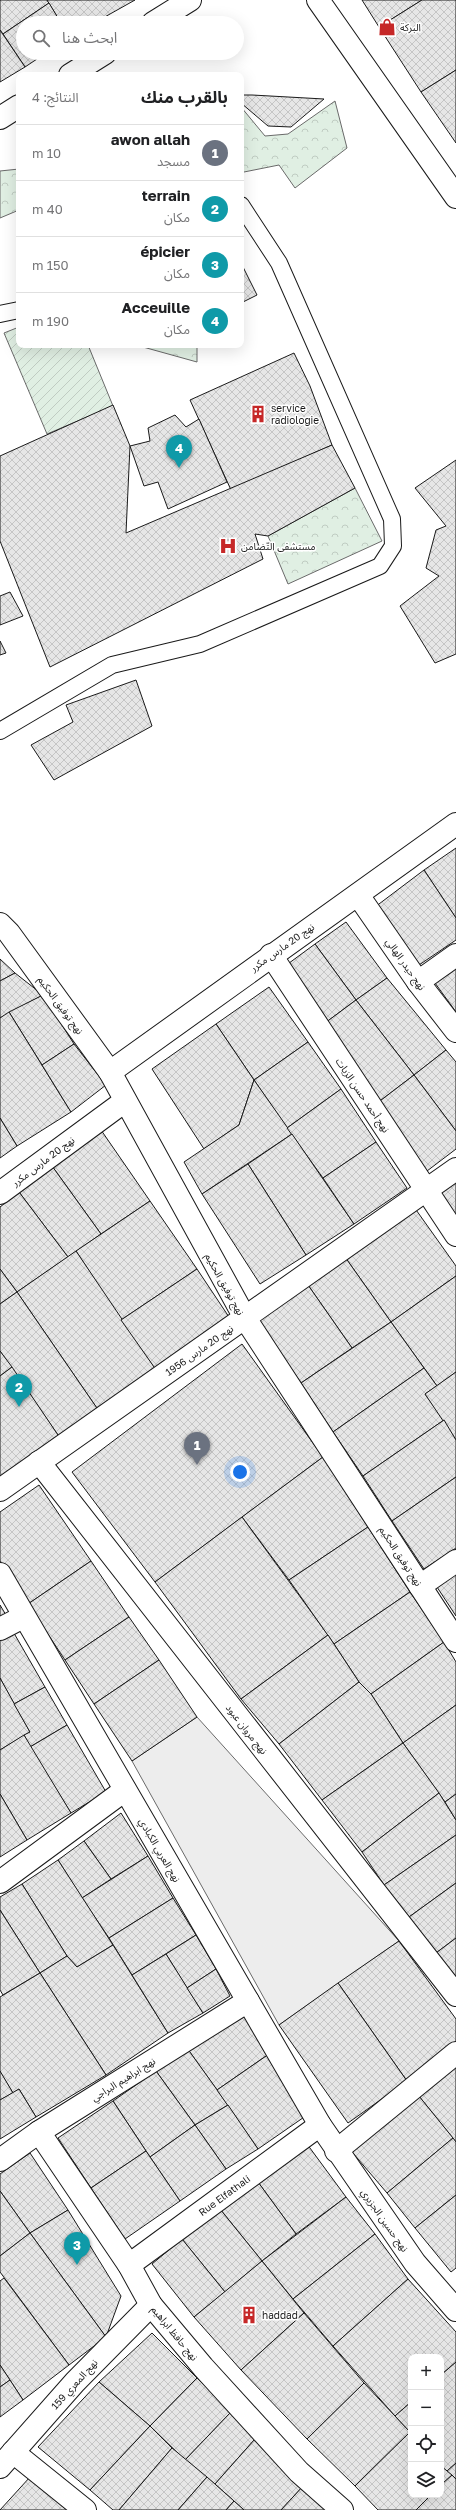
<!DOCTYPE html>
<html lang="ar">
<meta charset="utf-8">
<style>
:root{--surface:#fff;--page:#f2f2f2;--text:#202124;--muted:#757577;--line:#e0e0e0;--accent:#c62828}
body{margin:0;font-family:"Golos Text","Noto Sans Arabic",sans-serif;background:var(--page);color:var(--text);direction:rtl}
.controls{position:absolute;right:12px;bottom:12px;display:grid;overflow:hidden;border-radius:8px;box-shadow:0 4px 16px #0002}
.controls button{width:36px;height:36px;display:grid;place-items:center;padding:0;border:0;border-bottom:1px solid var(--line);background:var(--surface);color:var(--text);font:20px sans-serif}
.you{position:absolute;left:240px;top:1472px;width:14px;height:14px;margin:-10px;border:3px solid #fff;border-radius:50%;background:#1a73e8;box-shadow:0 0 0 6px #1a73e833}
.badge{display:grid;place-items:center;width:26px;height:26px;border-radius:50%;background:var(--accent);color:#fff;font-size:13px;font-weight:700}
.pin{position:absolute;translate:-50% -33px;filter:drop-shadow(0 1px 2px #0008)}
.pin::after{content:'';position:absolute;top:21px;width:14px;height:12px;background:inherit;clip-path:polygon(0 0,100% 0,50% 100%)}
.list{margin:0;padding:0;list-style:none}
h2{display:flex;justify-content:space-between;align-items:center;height:52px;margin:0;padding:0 16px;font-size:17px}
h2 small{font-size:13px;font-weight:400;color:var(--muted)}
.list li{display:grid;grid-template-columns:26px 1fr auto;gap:12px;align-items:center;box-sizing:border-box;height:56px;padding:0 16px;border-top:1px solid var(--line)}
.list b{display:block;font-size:15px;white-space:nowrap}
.list p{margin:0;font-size:13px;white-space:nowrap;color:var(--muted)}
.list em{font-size:13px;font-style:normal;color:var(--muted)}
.icon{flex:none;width:22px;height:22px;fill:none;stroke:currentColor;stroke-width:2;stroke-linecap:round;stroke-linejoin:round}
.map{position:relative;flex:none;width:456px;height:2510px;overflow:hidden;direction:ltr}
.search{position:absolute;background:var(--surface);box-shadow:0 4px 16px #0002;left:16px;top:16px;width:228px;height:44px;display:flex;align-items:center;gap:10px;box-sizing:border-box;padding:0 14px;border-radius:22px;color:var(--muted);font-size:15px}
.panel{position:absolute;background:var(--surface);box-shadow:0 4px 16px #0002;left:16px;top:72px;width:228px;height:276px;border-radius:8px;direction:rtl}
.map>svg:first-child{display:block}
</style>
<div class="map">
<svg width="456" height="2510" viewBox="0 0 456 2510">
<defs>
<pattern id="park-crowns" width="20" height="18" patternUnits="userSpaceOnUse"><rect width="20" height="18" fill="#e0efe3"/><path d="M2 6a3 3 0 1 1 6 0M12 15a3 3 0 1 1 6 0" fill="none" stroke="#c0ccc2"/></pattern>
<pattern id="garden-furrows" width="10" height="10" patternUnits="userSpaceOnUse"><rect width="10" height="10" fill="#e0efe3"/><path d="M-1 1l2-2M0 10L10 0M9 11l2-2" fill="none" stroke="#c0ccc2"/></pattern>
<pattern id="building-cross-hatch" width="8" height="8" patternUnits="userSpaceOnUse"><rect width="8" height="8" fill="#e6e6e6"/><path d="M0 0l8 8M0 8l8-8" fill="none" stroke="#c5c5c5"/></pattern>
</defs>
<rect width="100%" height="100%" fill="#fff"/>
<g fill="url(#park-crowns)" stroke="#6a6a6a">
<polygon points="335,101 347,148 295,188 279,165 244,172 241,169 241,107 265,136 288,134"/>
<polygon points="19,169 19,210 0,218 0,171"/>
<polygon points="142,345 197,345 197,362 143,347"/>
<polygon points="355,488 382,541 288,584 268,536"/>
</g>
<polygon fill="url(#garden-furrows)" stroke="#6a6a6a" points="19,327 19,345 88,345 113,406 47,434 4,333"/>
<polygon fill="#ededed" stroke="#6a6a6a" points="197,1717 399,1941 279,2025 132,1761"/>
<g fill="url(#building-cross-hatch)" stroke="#1a1a1a">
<polygon points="0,0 47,0 49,3 3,34 0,30"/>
<polygon points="47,0 135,0 94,23 61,23"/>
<polygon points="362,0 422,0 379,27"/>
<polygon points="422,0 456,0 456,70 421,92 379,27"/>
<polygon points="49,3 61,23 23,23 23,53 46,53 25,67 3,34"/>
<polygon points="0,30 25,67 0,82"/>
<polygon points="456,70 456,143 421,92"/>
<polygon points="241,95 252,95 324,99 291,127 268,126 241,103"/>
<polygon points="241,263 257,295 241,303"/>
<polygon points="294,353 310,386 332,445 231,490 190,400"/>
<polygon points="113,405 130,446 126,533 332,445 355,488 268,536 255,534 263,559 50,667 0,541 0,456"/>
<polygon points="175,415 186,427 199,419 227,482 168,509 158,482 144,486 130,446 150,441 148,428"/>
<polygon points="456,460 456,654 435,663 400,606 439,576 426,568 436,530 446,526 415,488"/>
<polygon points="10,592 23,616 0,625 0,596"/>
<polygon points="0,641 6,653 0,655"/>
<polygon points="136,680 152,726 54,780 31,745 73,722 66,705"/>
<polygon points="456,848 456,918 424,870"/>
<polygon points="424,870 456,918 456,940 419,965 375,907"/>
<polygon points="346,922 387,978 356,1000 315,944"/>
<polygon points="315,944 356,1000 321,1026 281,969"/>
<polygon points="0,959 15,973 0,981"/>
<polygon points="456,968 456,1012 435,983"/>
<polygon points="15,973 43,995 0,1018 0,981"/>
<polygon points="387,978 446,1050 414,1075 356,1000"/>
<polygon points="269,987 308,1042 254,1080 216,1024"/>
<polygon points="43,995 74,1044 42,1065 9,1012"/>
<polygon points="356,1000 414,1075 376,1104 321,1026"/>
<polygon points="9,1012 71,1112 17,1146 0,1118 0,1018"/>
<polygon points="216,1024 254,1080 239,1125 204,1149 152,1069"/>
<polygon points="308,1042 341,1089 287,1128 254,1080"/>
<polygon points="74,1044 106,1085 71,1112 42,1065"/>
<polygon points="446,1050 456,1062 456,1131 414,1075"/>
<polygon points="414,1075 456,1131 456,1149 427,1171 376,1104"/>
<polygon points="254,1080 292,1134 202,1194 184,1162 239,1125"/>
<polygon points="341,1089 376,1142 323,1178 287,1128"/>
<polygon points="0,1118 17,1146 0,1158"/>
<polygon points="101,1130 150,1201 101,1234 52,1166"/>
<polygon points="292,1134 354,1224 306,1255 248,1164"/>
<polygon points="376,1142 407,1188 354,1224 323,1178"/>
<polygon points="248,1164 306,1255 260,1284 202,1194"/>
<polygon points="52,1166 101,1234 68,1257 19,1192"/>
<polygon points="456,1175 456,1222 434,1190"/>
<polygon points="19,1192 68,1257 17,1292 0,1269 0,1207"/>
<polygon points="150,1201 197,1269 121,1320 76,1251"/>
<polygon points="414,1207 456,1266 456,1276 391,1322 345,1257"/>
<polygon points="76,1251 159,1374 101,1414 17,1292"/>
<polygon points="345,1257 391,1322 352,1348 308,1285"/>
<polygon points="0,1269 17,1292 0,1304"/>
<polygon points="197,1269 233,1323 159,1374 121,1320"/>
<polygon points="456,1276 456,1372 437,1386 391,1322"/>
<polygon points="308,1285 352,1348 301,1383 258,1320"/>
<polygon points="17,1292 101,1414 60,1438 0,1351 0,1304"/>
<polygon points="391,1322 424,1368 333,1432 301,1383"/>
<polygon points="242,1344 323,1457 155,1582 72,1472"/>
<polygon points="0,1351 12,1367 0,1376"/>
<polygon points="12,1367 60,1438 0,1479 0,1376"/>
<polygon points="424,1368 437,1386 425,1394 444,1420 363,1476 333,1432"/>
<polygon points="456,1372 456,1440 425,1394"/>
<polygon points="444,1420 456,1440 456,1477 392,1521 363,1476"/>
<polygon points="323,1457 368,1527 289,1580 242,1517"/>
<polygon points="456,1477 456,1548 424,1569 392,1521"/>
<polygon points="39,1485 91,1561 28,1604 0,1561 0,1512"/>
<polygon points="242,1517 328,1635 241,1699 155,1582"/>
<polygon points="368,1527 410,1592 334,1644 289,1580"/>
<polygon points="91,1561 129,1617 65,1660 28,1604"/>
<polygon points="456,1571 456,1616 435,1584"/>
<polygon points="410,1592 444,1642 371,1694 359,1682 334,1644"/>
<polygon points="0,1605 6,1615 0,1618"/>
<polygon points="129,1617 159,1660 94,1704 65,1660"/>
<polygon points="11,1628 45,1687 14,1704 0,1678 0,1634"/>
<polygon points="328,1635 359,1682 279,1744 241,1699"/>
<polygon points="444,1642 456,1662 456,1705 403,1743 371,1694"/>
<polygon points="159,1660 197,1717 132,1761 94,1704"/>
<polygon points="0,1678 30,1732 0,1750"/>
<polygon points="359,1682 371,1694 403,1743 322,1800 279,1744"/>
<polygon points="45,1687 67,1725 30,1747 24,1735 30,1732 14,1704"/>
<polygon points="456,1705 456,1794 445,1802 403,1743"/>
<polygon points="67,1725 106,1792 71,1813 30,1747"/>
<polygon points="24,1735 71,1813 27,1840 0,1794 0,1750"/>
<polygon points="403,1743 439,1793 362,1852 322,1800"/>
<polygon points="439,1793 456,1820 456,1835 384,1885 362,1852"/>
<polygon points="0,1794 27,1840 0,1857"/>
<polygon points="456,1794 456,1820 445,1802"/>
<polygon points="121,1813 148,1856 111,1879 84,1841"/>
<polygon points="456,1835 456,1883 409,1917 384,1885"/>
<polygon points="84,1841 111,1879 82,1898 58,1860"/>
<polygon points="148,1856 173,1898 109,1938 82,1898"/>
<polygon points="58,1860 113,1945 77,1967 67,1956 22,1884"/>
<polygon points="456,1883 456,1938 436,1953 409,1917"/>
<polygon points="22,1884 67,1956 40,1973 0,1910 0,1897"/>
<polygon points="173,1898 196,1935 132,1975 109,1938"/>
<polygon points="0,1910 40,1973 3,1995 0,1990"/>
<polygon points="196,1935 216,1969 187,1988 166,1954"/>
<polygon points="456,1938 456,1980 436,1953"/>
<polygon points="399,1941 456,2019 456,2044 407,2081 338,1983"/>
<polygon points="113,1945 168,2033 106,2075 40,1973 67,1956 77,1967"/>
<polygon points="166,1954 203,2013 168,2033 132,1975"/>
<polygon points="216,1969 230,1996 203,2013 187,1988"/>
<polygon points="40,1973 106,2075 36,2117 19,2089 13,2093 0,2072 0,1997"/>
<polygon points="338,1983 407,2081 348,2123 279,2025"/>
<polygon points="243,2012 269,2054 217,2090 187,2048"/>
<polygon points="187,2048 228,2105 195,2125 156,2071"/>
<polygon points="269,2054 310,2113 258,2149 217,2090"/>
<polygon points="456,2056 456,2142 414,2090"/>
<polygon points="0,2071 13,2093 0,2100"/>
<polygon points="156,2071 195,2125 150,2157 113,2101"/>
<polygon points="19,2089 36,2117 0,2139 0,2100"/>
<polygon points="414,2090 453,2138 387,2193 346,2145"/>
<polygon points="113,2101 146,2151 91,2188 58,2138"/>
<polygon points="228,2105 258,2149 226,2169 195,2125"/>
<polygon points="195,2125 226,2169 180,2201 150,2157"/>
<polygon points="453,2138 456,2142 456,2195 415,2228 387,2193"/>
<polygon points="307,2144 346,2197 296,2234 258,2182"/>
<polygon points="146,2151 180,2201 125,2239 91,2188"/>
<polygon points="30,2153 68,2210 30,2233 0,2191 0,2174"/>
<polygon points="258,2182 296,2234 262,2261 220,2209"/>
<polygon points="0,2191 30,2233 0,2256"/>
<polygon points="456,2195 456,2268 451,2272 415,2228"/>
<polygon points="346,2197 375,2234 293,2299 262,2261"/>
<polygon points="220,2209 262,2261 225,2292 182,2239"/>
<polygon points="68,2210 121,2296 106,2337 30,2233"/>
<polygon points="30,2233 106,2337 69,2365 0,2272 0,2256"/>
<polygon points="375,2234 408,2279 333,2346 293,2299"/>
<polygon points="182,2239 225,2292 194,2317 152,2264"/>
<polygon points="262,2261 304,2313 241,2370 194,2317"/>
<polygon points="4,2278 69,2365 23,2400 0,2365 0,2281"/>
<polygon points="408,2279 456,2332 456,2362 441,2375 441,2357 411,2357 411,2402 395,2416 333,2346"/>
<polygon points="304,2313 364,2383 307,2439 241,2370"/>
<polygon points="152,2333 197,2378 150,2426 99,2382"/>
<polygon points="456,2362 456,2463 446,2472 441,2466 441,2375"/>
<polygon points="0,2365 10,2380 0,2387"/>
<polygon points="197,2378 231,2412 185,2460 150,2426"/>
<polygon points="10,2380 23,2400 0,2417 0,2387"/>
<polygon points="99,2382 150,2426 90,2490 38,2447"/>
<polygon points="364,2383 410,2432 355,2486 307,2439"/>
<polygon points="411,2402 411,2433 395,2416"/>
<polygon points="231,2412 255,2439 215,2484 185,2460"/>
<polygon points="150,2426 172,2448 119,2510 113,2510 90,2490"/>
<polygon points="410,2432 411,2495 431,2495 416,2510 378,2510 355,2486"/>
<polygon points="255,2439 305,2484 281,2510 244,2510 215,2484"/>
<polygon points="172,2448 207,2477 178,2510 119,2510"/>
<polygon points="456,2463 456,2479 446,2472"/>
<polygon points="441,2466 452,2475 441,2485"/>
<polygon points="452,2475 456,2479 456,2510 416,2510 431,2495 441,2495 441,2485"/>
<polygon points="30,2477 67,2510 0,2510"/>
<polygon points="207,2477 234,2501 226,2510 178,2510"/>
<polygon points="305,2484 335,2510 281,2510"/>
<polygon points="234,2501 244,2510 226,2510"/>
</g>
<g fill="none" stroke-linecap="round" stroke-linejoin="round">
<g stroke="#1a1a1a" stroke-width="18">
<g id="service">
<polyline points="0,314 19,310"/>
<polyline points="0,731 112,665 200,644 380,566 393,546 392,519 279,263 241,205"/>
</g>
</g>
<g stroke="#1a1a1a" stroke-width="24">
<g id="minor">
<polyline points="318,0 456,197"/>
<polyline points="358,895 418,982 456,1031"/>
<polyline points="0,924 9,933 110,1072 245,1318 456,1641"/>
<polyline points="271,955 456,1235"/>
<polyline points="418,982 456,955"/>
<polyline points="110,1072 456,824"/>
<polyline points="0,1193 125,1101"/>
<polyline points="39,1462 456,1995"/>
<polyline points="0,1490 456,1169"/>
<polyline points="0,1574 320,2125 415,2263 456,2310"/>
<polyline points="420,1586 456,1561"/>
<polyline points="0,1629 23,1617"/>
<polyline points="0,1882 125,1790"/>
<polyline points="39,2132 129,2265 151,2305 203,2367 299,2472 342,2510"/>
<polyline points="336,2151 456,2053"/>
<polyline points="0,2160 39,2132 248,2001"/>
<path id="s1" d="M129 2265 320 2125"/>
<polyline points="13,2452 85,2510"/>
<polyline points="0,2467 75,2382 151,2305"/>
</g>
</g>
<g stroke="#1a1a1a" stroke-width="24">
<g id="tertiary">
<polyline points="153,23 190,0"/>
<polyline points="70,75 105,53"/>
<polyline points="0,118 19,106"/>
</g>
</g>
<use href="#service" stroke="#fff" stroke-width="16"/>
<use href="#minor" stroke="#fff" stroke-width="22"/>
<use href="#tertiary" stroke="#fff" stroke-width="22"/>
</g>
<defs>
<g id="shop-bare" transform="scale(1.38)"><path d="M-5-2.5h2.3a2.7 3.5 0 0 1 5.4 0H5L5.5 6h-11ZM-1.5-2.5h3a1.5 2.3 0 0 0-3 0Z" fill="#c62828" stroke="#fff" stroke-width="2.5" paint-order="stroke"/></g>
<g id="building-bare" transform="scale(1.38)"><path d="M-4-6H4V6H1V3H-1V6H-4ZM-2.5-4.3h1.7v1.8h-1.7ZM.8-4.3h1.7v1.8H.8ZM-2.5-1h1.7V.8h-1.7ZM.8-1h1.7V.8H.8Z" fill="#c62828" stroke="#fff" stroke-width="2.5" paint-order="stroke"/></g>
<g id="hospital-bare" transform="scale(1.38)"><path d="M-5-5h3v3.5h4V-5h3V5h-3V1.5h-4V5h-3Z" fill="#c62828" stroke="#fff" stroke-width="2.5" paint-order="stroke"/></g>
</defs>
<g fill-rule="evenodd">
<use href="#shop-bare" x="387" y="27"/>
<use href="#building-bare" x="258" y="414"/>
<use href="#hospital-bare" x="228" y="546"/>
<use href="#building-bare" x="249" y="2315"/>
</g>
<g text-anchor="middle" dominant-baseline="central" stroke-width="3" stroke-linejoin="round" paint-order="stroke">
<g font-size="10" fill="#1a1a1a" stroke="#fff" text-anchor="start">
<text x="400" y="27">البركة</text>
<text x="271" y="408">service<tspan x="271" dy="12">radiologie</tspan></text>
<text x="241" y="546">مستشفى التّضامن</text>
<text x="262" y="2315">haddad</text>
</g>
<g font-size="10" fill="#1a1a1a" stroke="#fff">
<text transform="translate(282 947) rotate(-35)">نهج 20 مارس مكرر</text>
<text transform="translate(406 964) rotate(55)">نهج حيدر الهالي</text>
<text transform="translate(61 1005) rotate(54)">نهج توفيق الحكيم</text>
<text transform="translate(363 1095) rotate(56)">نهج أحمد حسن الزيات</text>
<text transform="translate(43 1161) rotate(-37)">نهج 20 مارس مكرر</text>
<text transform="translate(225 1284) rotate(61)">نهج توفيق الحكيم</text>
<text transform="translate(199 1350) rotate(-35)">نهج 20 مارس 1956</text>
<text transform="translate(401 1556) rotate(57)">نهج توفيق الحكيم</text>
<text transform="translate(247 1729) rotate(52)">نهج مروان عبود</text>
<text transform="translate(160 1850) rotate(60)">نهج العربي الكبادي</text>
<text transform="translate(123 2079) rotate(-32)">نهج ابراهيم البراجي</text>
<text stroke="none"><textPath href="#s1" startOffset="118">Rue Elfathali</textPath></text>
<text transform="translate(385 2220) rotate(55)">نهج حسين الجزيري</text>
<text transform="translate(175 2333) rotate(51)">نهج حافظ ابراهيم</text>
<text transform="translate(74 2384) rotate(-48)">نهج المعري 159</text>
</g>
</g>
</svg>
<div class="controls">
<button>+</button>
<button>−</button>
<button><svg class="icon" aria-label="locate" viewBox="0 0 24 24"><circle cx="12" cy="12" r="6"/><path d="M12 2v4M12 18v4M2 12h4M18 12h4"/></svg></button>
<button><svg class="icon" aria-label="layers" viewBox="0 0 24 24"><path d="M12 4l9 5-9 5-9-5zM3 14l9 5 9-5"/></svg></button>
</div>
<div class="you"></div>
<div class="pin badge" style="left:197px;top:1465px;background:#6b7280">1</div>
<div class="pin badge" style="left:19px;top:1407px;background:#0f9aa8">2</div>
<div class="pin badge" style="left:77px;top:2265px;background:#0f9aa8">3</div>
<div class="pin badge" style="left:179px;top:468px;background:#0f9aa8">4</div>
<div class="search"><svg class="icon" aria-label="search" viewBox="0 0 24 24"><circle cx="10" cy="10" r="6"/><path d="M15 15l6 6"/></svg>ابحث هنا</div>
<section class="panel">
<h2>بالقرب منك<small>النتائج: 4</small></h2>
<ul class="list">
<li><span class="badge" style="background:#6b7280">1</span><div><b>awon allah</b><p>مسجد</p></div><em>10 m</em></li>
<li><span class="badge" style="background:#0f9aa8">2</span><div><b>terrain</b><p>مكان</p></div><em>40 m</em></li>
<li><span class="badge" style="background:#0f9aa8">3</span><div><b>épicier</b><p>مكان</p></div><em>150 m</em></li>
<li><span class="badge" style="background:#0f9aa8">4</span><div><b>Acceuille</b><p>مكان</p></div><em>190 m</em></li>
</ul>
</section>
</div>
